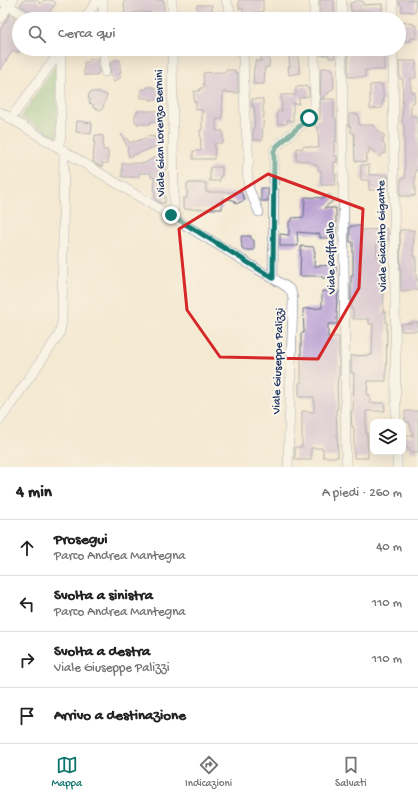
<!DOCTYPE html>
<html lang="it">
<meta charset="utf-8">
<style>
:root{--surface:#fff;--page:#f6f6f6;--text:#222;--muted:#767676;--line:#e0e0e0;--accent:#0f766e}
body{margin:0;font-family:"Gochi Hand",sans-serif;background:var(--page);color:var(--text)}
.controls{position:absolute;right:12px;bottom:12px;display:grid;overflow:hidden;border-radius:8px;box-shadow:0 4px 16px #0002}
.controls button{width:36px;height:36px;display:grid;place-items:center;padding:0;border:0;border-bottom:1px solid var(--line);background:var(--surface);color:var(--text);font:20px sans-serif}
.stop{position:absolute;width:12px;height:12px;margin:-9px;border:3px solid #0f766e;border-radius:50%;background:#fff}
.stop.end{background:#0f766e;border-color:#fff;box-shadow:0 1px 4px #0008}
.list{margin:0;padding:0;list-style:none}
h2{display:flex;justify-content:space-between;align-items:center;height:52px;margin:0;padding:0 16px;font-size:17px}
h2 small{font-size:13px;font-weight:400;color:var(--muted)}
.list li{display:grid;grid-template-columns:26px 1fr auto;gap:12px;align-items:center;box-sizing:border-box;height:56px;padding:0 16px;border-top:1px solid var(--line)}
.list b{display:block;font-size:15px;white-space:nowrap}
.list p{margin:0;font-size:13px;white-space:nowrap;color:var(--muted)}
.list em{font-size:13px;font-style:normal;color:var(--muted)}
.icon{flex:none;width:22px;height:22px;fill:none;stroke:currentColor;stroke-width:2;stroke-linecap:round;stroke-linejoin:round}
.map{position:relative;flex:none;width:418px;height:467px;overflow:hidden}
.search{position:absolute;background:var(--surface);box-shadow:0 4px 16px #0002;left:12px;right:12px;top:12px;height:44px;display:flex;align-items:center;gap:10px;box-sizing:border-box;padding:0 14px;border-radius:22px;color:var(--muted);font-size:15px}
.sheet{height:276px;background:var(--surface)}
nav{display:flex;justify-content:space-around;align-items:center;box-sizing:border-box;height:56px;border-top:1px solid var(--line);background:var(--surface);font-size:11px;color:var(--muted)}
nav a{display:grid;justify-items:center;gap:2px}
nav .on{color:var(--accent)}
.map>svg:first-child{display:block}
</style>
<div class="map">
<svg width="418" height="467" viewBox="0 0 418 467">
<rect width="100%" height="100%" fill="#fbf7ec"/>
<filter id="ink" filterUnits="userSpaceOnUse"><feTurbulence type="fractalNoise" baseFrequency=".025" numOctaves="2"/><feDisplacementMap in="SourceGraphic" scale="8" xChannelSelector="R" yChannelSelector="G"/><feConvolveMatrix kernelMatrix="1 2 1 2 8 2 1 2 1" color-interpolation-filters="sRGB"/></filter>
<filter id="wash" filterUnits="userSpaceOnUse"><feTurbulence type="fractalNoise" baseFrequency=".012" numOctaves="4" result="noise"/><feDisplacementMap in="SourceGraphic" scale="16" xChannelSelector="R" yChannelSelector="G"/><feGaussianBlur stdDeviation="0.9" result="paint"/><feColorMatrix in="noise" values="0 0 0 0 0 0 0 0 0 0 0 0 0 0 0 0 0 1.4 0 .05"/><feComposite in="paint" operator="in"/></filter>
<g filter="url(#wash)">
<rect width="100%" height="100%" fill="#f4e9d2"/>
<polygon fill="#7db878" stroke="#4c746b" points="57,63 57,138 21,117"/>
<g id="blocks">
<g fill="#baa2d3">
<polygon points="24,0 37,0 41,4 44,0 52,0 56,3 44,19 40,19 20,5"/>
<polygon points="124,0 164,0 164,13 139,12 133,13 133,16 125,16"/>
<polygon points="239,0 263,0 263,12 254,12 254,18 243,19 243,9 239,9"/>
<rect x="320" y="0" width="14" height="19"/>
<polygon points="399,0 416,0 415,12 401,11 402,6 399,3"/>
<polygon points="355,1 363,1 363,5 382,4 382,17 372,17 372,12 368,11 351,11 350,3 355,2"/>
<polygon points="197,5 212,5 212,14 211,19 199,19 199,15 198,15"/>
<polygon points="10,14 19,20 19,53 13,50 0,70 0,30"/>
<polygon points="400,22 414,24 414,26 417,26 416,38 411,38 411,41 401,41"/>
<polygon points="288,49 297,49 300,73 289,75 288,67 290,67"/>
<polygon points="320,49 335,49 335,58 329,58 329,55 320,55"/>
<polygon points="348,49 365,49 365,53 384,52 384,70 365,70 365,77 348,77"/>
<polygon points="261,51 270,51 269,67 265,67 264,84 253,84 254,67 255,67 255,61 261,61"/>
<polygon points="90,59 98,59 99,73 98,73 97,75 84,75 84,62 90,62"/>
<polygon points="114,60 120,60 120,69 121,72 119,73 121,77 114,82 110,75 111,62 114,62"/>
<polygon points="399,61 416,61 416,78 411,78 411,92 415,92 414,103 411,103 411,116 417,116 418,170 415,170 415,196 400,196 401,178 405,178 404,124 402,124 403,79 400,79"/>
<polygon points="321,68 331,68 333,70 334,88 321,99 334,99 334,118 336,118 336,142 334,142 334,156 337,156 337,162 334,162 334,174 336,174 335,185 321,185 321,170 318,170 318,166 308,161 296,160 297,148 302,149 303,146 319,148 318,127 315,127 315,120 320,119"/>
<polygon points="226,70 235,70 235,73 238,73 238,93 223,92 222,119 216,119 216,131 223,131 223,143 215,143 214,159 193,159 193,151 201,151 200,130 202,130 202,110 196,109 196,102 194,102 194,91 200,91 200,88 204,88 203,73 226,72"/>
<polygon points="382,84 384,102 382,102 382,108 370,109 370,85"/>
<polygon points="306,86 307,88 309,88 309,96 299,98 299,104 293,103 293,122 288,119 287,124 278,124 277,111 282,111 281,95 296,95 296,87"/>
<polygon points="147,87 154,87 154,89 162,89 163,99 150,100 150,98 141,98 141,90 147,89"/>
<polygon points="90,92 97,92 107,95 102,110 93,108 94,105 89,103 90,99 88,98"/>
<polygon points="252,99 263,99 263,112 264,112 262,140 253,140 253,128 254,128 255,116 254,106 252,106"/>
<polygon points="137,111 157,111 156,122 150,122 151,124 137,124 138,122 135,122 135,114 137,114"/>
<polygon points="349,114 358,114 359,125 373,125 379,132 385,136 382,141 385,146 385,154 382,154 380,157 369,148 369,153 367,153 366,162 355,161 354,133 351,133 351,126 349,126"/>
<polygon points="77,121 92,123 91,134 76,132"/>
<polygon points="121,134 131,143 134,141 135,142 150,136 151,137 154,136 154,138 160,135 162,142 162,144 129,157 127,149 128,148"/>
<polygon points="95,135 103,136 103,150 108,150 108,163 102,163 102,167 93,162"/>
<polygon points="153,158 158,158 158,163 165,163 165,203 161,203 155,199 154,177 151,177 151,173 139,173 139,177 122,177 122,163 145,163"/>
<polygon points="361,165 369,165 369,175 388,175 388,190 369,190 369,180 361,180"/>
<polygon points="210,167 222,167 222,176 220,176 220,181 210,181"/>
<polygon points="187,183 206,183 206,192 241,192 245,200 236,204 234,200 222,198 222,209 183,209 183,198 187,198"/>
<rect x="261" y="188" width="7" height="13"/>
<polygon points="329,194 334,200 324,208 336,208 336,238 320,238 320,234 297,232 298,246 280,246 280,234 289,235 289,221 292,221 292,218 304,217 305,197 325,198"/>
<polygon points="350,226 361,226 361,230 387,229 388,241 379,241 379,243 376,243 377,256 381,256 381,294 384,294 383,312 386,312 386,323 387,323 386,381 368,381 367,395 370,395 370,403 384,403 385,411 366,411 366,434 367,434 368,458 354,458 354,427 352,427 351,413 352,411 353,411 354,373 351,373 351,356 372,355 373,324 369,324 369,319 353,319 353,309 351,309 351,276 353,276 353,242 350,242"/>
<polygon points="400,230 414,230 413,256 416,256 416,278 417,278 418,282 418,289 401,291"/>
<polygon points="241,236 251,236 251,240 254,240 254,250 243,250 243,248 242,248"/>
<polygon points="301,246 314,247 314,251 315,251 314,266 336,265 336,276 331,276 331,278 322,278 322,276 300,276"/>
<polygon points="322,291 338,291 336,312 337,312 337,324 328,324 328,337 339,337 339,377 338,377 337,385 338,409 336,409 338,457 323,457 323,448 311,448 311,460 295,460 295,447 302,447 302,411 314,412 314,397 299,397 299,383 301,383 301,333 304,333 303,309 322,308"/>
<polygon points="412,322 418,322 418,331 401,331 401,324 412,323"/>
<polygon points="405,411 418,411 418,452 411,452 409,448 405,448 405,445 403,445 403,436 413,436 409,422 405,422"/>
</g>
</g>
</g>
<g filter="url(#ink)">
<use href="#blocks" fill-opacity="0" stroke="#677087" stroke-width="1"/>
<g fill="none" stroke-linecap="round" stroke-linejoin="round">
<g stroke="#677087" stroke-width="10">
<g id="minor">
<polyline points="0,0 29,19"/>
<polyline points="103,0 103,19"/>
<polyline points="172,0 172,19"/>
<polyline points="226,0 233,19"/>
<polyline points="314,0 314,19"/>
<polyline points="342,0 342,19"/>
<polyline points="0,18 13,0"/>
<polyline points="84,19 98,0"/>
<polyline points="393,19 393,0"/>
<polyline points="104,49 105,72"/>
<polyline points="243,49 245,118 249,161 247,170 249,189 259,212"/>
<polyline points="342,49 346,467"/>
<polyline points="393,49 396,422"/>
<polyline points="0,112 287,287 291,291 293,299 288,467"/>
<polyline points="11,118 62,49"/>
<polyline points="58,146 61,137 61,50"/>
<polyline points="171,215 174,208 172,49"/>
<polyline points="273,278 274,151 277,146 309,118 315,106 314,49"/>
<polyline points="0,420 59,335 62,322 64,150"/>
<polyline points="397,452 397,467"/>
</g>
</g>
<use href="#minor" stroke="#fff" stroke-width="9"/>
</g>
</g>
<g fill="none" stroke-linecap="round" stroke-linejoin="round" filter="url(#ink)">
<polyline stroke="#0f766e" stroke-width="5" points="171,215 273,278 274,151 277,146 309,118"/>
</g>
<path d="M0 0H418V467H0ZM268 174 363 209 359 288 318 359 220 357 187 310 179 229Z" fill="#f4e9d2" fill-opacity=".55" fill-rule="evenodd"/>
<path fill="none" stroke="#d62828" stroke-width="3" stroke-linejoin="round" d="M268 174 363 209 359 288 318 359 220 357 187 310 179 229Z"/>
<g text-anchor="middle" dominant-baseline="central" stroke-width="4" stroke-linejoin="round" paint-order="stroke">
<g font-size="12" fill="#1b2f5e" stroke="#fbf7ec">
<text transform="translate(161 133) rotate(-91)">Viale Gian Lorenzo Bernini</text>
<text transform="translate(383 236) rotate(-91)">Viale Giacinto Gigante</text>
<text transform="translate(332 258) rotate(-91)">Viale Raffaello</text>
<text transform="translate(279 361) rotate(-88)">Viale Giuseppe Palizzi</text>
</g>
</g>
</svg>
<div class="controls">
<button><svg class="icon" aria-label="layers" viewBox="0 0 24 24"><path d="M12 4l9 5-9 5-9-5zM3 14l9 5 9-5"/></svg></button>
</div>
<div class="stop" style="left:309px;top:118px"></div>
<div class="stop end" style="left:171px;top:215px"></div>
<div class="search"><svg class="icon" aria-label="search" viewBox="0 0 24 24"><circle cx="10" cy="10" r="6"/><path d="M15 15l6 6"/></svg>Cerca qui</div>
</div>
<section class="sheet">
<h2>4 min<small>A piedi · 260 m</small></h2>
<ul class="list">
<li><svg class="icon" aria-label="ahead" viewBox="0 0 24 24"><path d="M12 20V5M6 11l6-6 6 6"/></svg><div><b>Prosegui</b><p>Parco Andrea Mantegna</p></div><em>40 m</em></li>
<li><svg class="icon" aria-label="left" viewBox="0 0 24 24"><path d="M17 20v-9H6M10 6l-5 5 5 5"/></svg><div><b>Svolta a sinistra</b><p>Parco Andrea Mantegna</p></div><em>110 m</em></li>
<li><svg class="icon" aria-label="right" viewBox="0 0 24 24"><path d="M7 20v-9h11M14 6l5 5-5 5"/></svg><div><b>Svolta a destra</b><p>Viale Giuseppe Palizzi</p></div><em>110 m</em></li>
<li><svg class="icon" aria-label="arrive" viewBox="0 0 24 24"><path d="M6 21V4h12l-3 4 3 4H6"/></svg><div><b>Arrivo a destinazione</b></div></li>
</ul>
</section>
<nav>
<a class="on"><svg class="icon" aria-label="map" viewBox="0 0 24 24"><path d="M3 6l6-2 6 2 6-2v14l-6 2-6-2-6 2zM9 4v14M15 6v14"/></svg>Mappa</a>
<a><svg class="icon" aria-label="directions" viewBox="0 0 24 24"><path d="M12 3l9 9-9 9-9-9zM9 14v-3h6M13 9l2 2-2 2"/></svg>Indicazioni</a>
<a><svg class="icon" aria-label="saved" viewBox="0 0 24 24"><path d="M7 4h10v16l-5-4-5 4z"/></svg>Salvati</a>
</nav>
